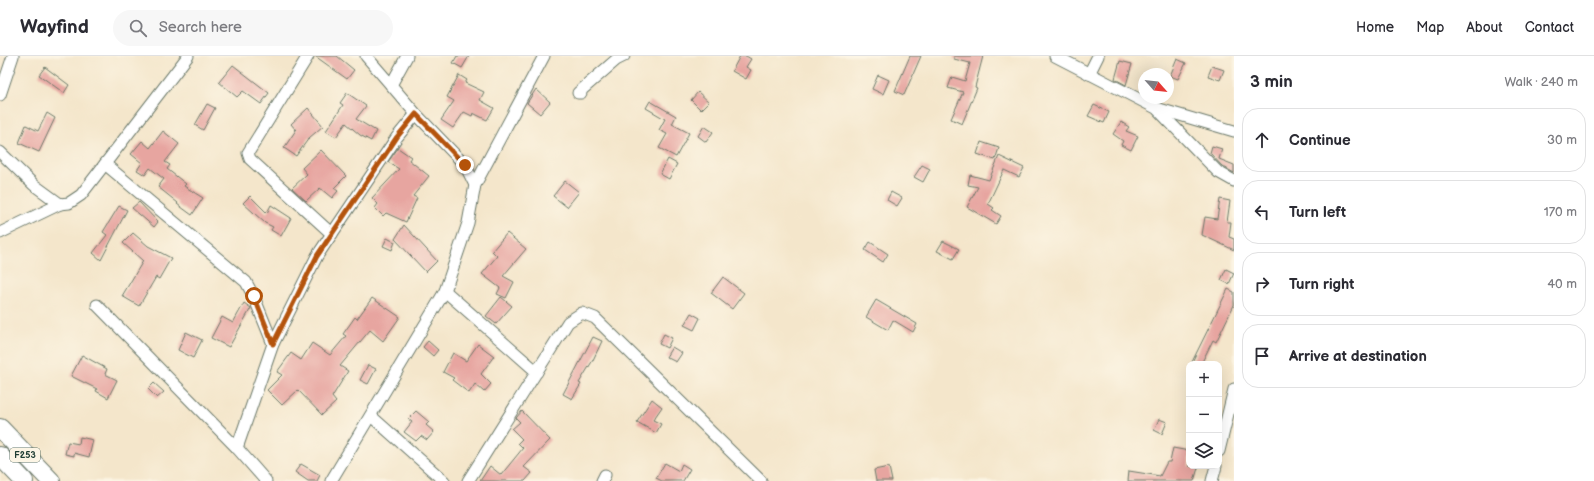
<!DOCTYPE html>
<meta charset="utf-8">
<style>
:root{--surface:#fff;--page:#f7f7f7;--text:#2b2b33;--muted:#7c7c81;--line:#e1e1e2}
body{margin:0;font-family:"Balsamiq Sans",sans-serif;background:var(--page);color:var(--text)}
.controls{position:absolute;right:12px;bottom:12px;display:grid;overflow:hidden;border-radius:8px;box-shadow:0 4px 16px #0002}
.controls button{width:36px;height:36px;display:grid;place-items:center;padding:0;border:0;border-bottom:1px solid var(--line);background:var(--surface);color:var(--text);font:20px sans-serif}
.compass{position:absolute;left:1138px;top:12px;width:36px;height:36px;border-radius:50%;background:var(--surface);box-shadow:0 4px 16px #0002;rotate:117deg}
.stop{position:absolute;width:12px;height:12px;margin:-9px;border:3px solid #b45309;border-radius:50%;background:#fff}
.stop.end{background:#b45309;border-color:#fff;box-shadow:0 1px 4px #0008}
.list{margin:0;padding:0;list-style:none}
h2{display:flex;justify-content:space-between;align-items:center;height:52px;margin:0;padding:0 16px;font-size:17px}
h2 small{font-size:13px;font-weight:400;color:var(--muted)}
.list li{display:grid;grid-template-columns:26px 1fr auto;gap:12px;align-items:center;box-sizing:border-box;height:64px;margin:0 8px 8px;padding:0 8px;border:1px solid var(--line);border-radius:16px}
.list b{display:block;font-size:15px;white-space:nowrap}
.list em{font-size:13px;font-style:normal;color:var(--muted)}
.icon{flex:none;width:22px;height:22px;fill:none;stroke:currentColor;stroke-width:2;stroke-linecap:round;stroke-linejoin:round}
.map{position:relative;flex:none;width:1234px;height:425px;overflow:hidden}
header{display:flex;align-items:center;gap:24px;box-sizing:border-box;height:56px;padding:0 20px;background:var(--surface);border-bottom:1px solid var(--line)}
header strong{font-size:19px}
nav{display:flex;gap:22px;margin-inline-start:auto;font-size:14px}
.search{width:280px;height:36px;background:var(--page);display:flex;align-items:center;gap:10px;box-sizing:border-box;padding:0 14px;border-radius:22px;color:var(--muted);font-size:15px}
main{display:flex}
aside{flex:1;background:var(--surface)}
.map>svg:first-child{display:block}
</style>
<header>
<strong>Wayfind</strong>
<div class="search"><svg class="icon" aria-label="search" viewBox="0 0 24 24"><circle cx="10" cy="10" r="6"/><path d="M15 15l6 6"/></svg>Search here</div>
<nav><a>Home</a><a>Map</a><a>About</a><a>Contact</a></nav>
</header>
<main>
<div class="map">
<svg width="1234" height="425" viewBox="0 0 1234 425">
<rect width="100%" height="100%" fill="#fcf5e5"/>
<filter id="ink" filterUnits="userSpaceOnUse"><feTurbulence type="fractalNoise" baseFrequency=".025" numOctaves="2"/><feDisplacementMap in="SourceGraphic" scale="8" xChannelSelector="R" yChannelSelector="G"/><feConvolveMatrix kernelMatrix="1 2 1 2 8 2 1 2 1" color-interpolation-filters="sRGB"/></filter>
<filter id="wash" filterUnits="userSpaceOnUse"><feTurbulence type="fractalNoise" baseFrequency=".012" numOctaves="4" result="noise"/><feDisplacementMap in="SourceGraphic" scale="16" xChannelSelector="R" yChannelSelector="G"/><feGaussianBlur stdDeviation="0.9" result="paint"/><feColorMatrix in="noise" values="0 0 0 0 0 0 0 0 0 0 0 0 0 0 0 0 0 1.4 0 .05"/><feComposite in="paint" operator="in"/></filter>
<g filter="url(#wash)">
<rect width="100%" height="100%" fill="#f4e6cb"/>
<g id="blocks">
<g fill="#e7a5a0">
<polygon points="315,0 337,0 354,14 347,23"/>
<polygon points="457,0 469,0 462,12 453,7"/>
<polygon points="740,0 746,0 751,3 746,11 751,14 746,23 732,15"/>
<polygon points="910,0 921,0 904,39 895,35"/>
<polygon points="954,0 983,0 975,31 977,32 962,68 951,63 963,36 948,32 952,21 965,25 970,7 954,3"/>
<polygon points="1177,3 1186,7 1178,23 1170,20"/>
<polygon points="1120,5 1132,8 1126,29 1115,23"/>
<polygon points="233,9 269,37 261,48 243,35 237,41 219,26"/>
<polygon points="1212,10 1224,14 1220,24 1208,20"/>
<polygon points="45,11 69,29 64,37 39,19"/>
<polygon points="459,19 467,24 465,27 484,36 480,44 494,52 487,64 473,57 472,60 464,56 453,72 441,64 454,45 447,41"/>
<polygon points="878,19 889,24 883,38 872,33"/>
<polygon points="536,33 550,46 540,58 527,47"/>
<polygon points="698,36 709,46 701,54 691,44"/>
<polygon points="347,37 366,50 356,63 376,75 371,85 360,79 346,67 336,81 326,75 343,49 340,47"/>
<polygon points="650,45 676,60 672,68 689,77 676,101 659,92 667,78 659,74 665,63 646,52"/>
<polygon points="207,48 215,52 203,74 195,69"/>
<polygon points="1094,49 1109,56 1104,67 1088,60"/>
<polygon points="308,52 323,70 309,82 296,100 284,92 296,74 291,68"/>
<polygon points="47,57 55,62 39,96 19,87 26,69 38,75"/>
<polygon points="1121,66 1129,71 1126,75 1138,80 1131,94 1121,89 1123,85 1113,78"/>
<polygon points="704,70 713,76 706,86 698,80"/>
<polygon points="163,75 179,88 165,106 170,109 167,113 186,128 184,130 203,142 192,159 177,148 178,147 158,131 164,123 150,112 145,119 137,114 142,107 131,98 142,85 150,92"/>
<polygon points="981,86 999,92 995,104 977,98"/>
<polygon points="1212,90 1222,93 1219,103 1234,109 1234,117 1222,110 1210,97"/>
<polygon points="398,92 411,101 409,104 429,120 413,140 417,142 406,166 386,157 383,160 375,152 378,148 372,142 399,113 388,106"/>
<polygon points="321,94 346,120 334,132 338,135 332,142 320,132 306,145 292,132 307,118 302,112"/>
<polygon points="999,100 1024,112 1019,121 1004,114 988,148 994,152 992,154 1001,160 996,168 967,151 978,131 968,129 970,119 989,124"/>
<polygon points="668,103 677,108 669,123 660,118"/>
<polygon points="922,109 930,113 923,126 914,121"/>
<polygon points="565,125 579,136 567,151 553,140"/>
<polygon points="891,136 902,142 897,150 887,144"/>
<polygon points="250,140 267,157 271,149 291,162 281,180 271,174 273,171 265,167 243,147"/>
<polygon points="1220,143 1230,145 1227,166 1231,166 1229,181 1234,183 1234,194 1202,179 1205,161 1217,163"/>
<polygon points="139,146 158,166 154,171 132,152"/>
<polygon points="119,150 127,154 101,204 93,197 107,179 103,176"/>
<polygon points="404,169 437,205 426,216 395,183"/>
<polygon points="133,177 148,190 171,202 159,223 156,221 139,250 122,240 143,205 123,187"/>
<polygon points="507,177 526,193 503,220 514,226 506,242 497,238 500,232 482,218 497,200 492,195"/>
<polygon points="387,182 395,186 392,194 383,190"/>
<polygon points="943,185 959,193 953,203 937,195"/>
<polygon points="870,186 888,198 883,206 865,194"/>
<polygon points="1226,213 1234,217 1229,228 1221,224"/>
<polygon points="723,221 744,237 732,253 711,237"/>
<polygon points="1228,233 1234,236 1234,249 1216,286 1213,284 1201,308 1191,308"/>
<polygon points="501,241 512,250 496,268 486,260"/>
<polygon points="372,242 400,261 383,285 370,274 340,310 348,315 332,341 336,346 322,359 298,334 282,349 267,334 282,319 277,316 291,297 301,304 312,287 330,299 346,280 343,278 355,261 357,263"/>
<polygon points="876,244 917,268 913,276 893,264 888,274 866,261"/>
<polygon points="244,247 251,252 229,291 211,282 222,261 233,267"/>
<polygon points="691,257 700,262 694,274 684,269"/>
<polygon points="186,276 202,284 193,302 178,294"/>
<polygon points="664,278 672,282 667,292 659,288"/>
<polygon points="593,281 602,285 593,304 579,327 581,328 572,343 563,338"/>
<polygon points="428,285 438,294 433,300 423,291"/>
<polygon points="478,288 494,300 481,318 491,328 484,336 475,328 469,337 452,324 454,322 443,316 453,297 466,305"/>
<polygon points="672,291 682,297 676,306 666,301"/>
<polygon points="82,299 107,313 105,318 117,324 108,342 96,335 97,333 71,320"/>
<polygon points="368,309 376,313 368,328 360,324"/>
<polygon points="154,327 164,336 157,342 148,333"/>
<polygon points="652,343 662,351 653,364 661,368 656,377 637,366"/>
<polygon points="416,355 429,366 426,369 434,376 427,384 421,380 416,385 404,376 412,366 408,363"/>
<polygon points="522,355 550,384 524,411 532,417 525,425 480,425 490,410 501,419 523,392 518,387 522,383 512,373 520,366 516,362"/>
<polygon points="1159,363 1167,366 1162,378 1154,374"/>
<polygon points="80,381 93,384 89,401 74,397 74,400 65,398 68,386 79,388"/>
<polygon points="1173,392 1189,395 1189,410 1198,412 1194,425 1128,425 1129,415 1160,420 1167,406 1170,406"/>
<polygon points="665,407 679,415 682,408 690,413 683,425 662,425 656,422"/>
<polygon points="301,408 320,419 317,425 308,425 295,416"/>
<polygon points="889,411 892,425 876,425 874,414"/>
</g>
</g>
</g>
<g filter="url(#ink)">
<use href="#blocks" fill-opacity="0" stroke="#6a7869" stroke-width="1"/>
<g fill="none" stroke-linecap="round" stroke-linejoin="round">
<g stroke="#6a7869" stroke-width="13">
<g id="street">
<polyline points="308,0 248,97 250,103 332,178"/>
<polyline points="366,0 416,58 465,109 475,129"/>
<polyline points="1055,0 1156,52 1234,75"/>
<polyline points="1089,18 1098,0"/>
<polyline points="391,29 407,0"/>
<polyline points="581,37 578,37 616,4 624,0"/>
<polyline points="0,39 13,0"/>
<polyline points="1158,54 1218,116 1234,125"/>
<polyline points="0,96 34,129 60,148 69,147 81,139 188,0"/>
<polyline points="105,108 246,226 254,241 273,288"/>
<polyline points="0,177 60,148"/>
<polyline points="445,235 537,316"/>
<polyline points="97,249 237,392 266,425"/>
<polyline points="371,360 444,425"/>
<polyline points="237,392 273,288 317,200 397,81 416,58"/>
<polyline points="1219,395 1234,333"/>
<polyline points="331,425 445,235 468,167 475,129 544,0"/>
<polyline points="468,425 568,266 582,257 595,262 761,425"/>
<polyline points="602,425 605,419"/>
<polyline points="1212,425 1216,410"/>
</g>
</g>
<g stroke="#6a7869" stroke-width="20">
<g id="primary">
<polyline points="0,372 51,425"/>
<polyline points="0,400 24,425"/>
</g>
</g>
<use href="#street" stroke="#fff" stroke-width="11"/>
<use href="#primary" stroke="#fff" stroke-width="18"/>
</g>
</g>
<g fill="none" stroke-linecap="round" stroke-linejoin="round" filter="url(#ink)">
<polyline stroke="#b45309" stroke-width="5" points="254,240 273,288 317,200 397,81 416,58 465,109"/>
</g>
<g text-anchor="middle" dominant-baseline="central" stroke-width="3" stroke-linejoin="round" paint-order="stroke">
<rect fill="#fcf5e5" stroke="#617469" stroke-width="1" x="10" y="392" width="30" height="14" rx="3"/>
<g font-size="9" font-weight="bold" fill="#1f3d34">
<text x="25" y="399">F253</text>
</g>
</g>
</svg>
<div class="controls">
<button>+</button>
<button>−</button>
<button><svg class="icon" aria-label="layers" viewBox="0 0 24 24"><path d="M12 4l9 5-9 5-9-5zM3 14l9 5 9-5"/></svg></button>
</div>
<svg class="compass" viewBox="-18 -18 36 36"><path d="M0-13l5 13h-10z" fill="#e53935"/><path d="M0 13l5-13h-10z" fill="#7c7c81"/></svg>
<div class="stop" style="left:254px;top:240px"></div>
<div class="stop end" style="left:465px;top:109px"></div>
</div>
<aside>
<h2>3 min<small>Walk · 240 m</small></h2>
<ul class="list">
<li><svg class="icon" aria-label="ahead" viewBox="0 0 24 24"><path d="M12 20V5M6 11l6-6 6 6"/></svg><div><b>Continue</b></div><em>30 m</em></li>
<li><svg class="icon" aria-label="left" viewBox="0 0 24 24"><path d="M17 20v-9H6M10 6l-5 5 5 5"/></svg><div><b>Turn left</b></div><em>170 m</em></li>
<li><svg class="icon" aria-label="right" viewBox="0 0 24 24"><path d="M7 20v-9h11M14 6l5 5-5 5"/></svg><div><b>Turn right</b></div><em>40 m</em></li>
<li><svg class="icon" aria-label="arrive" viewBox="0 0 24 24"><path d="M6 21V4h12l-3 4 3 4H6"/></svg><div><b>Arrive at destination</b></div></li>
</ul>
</aside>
</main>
